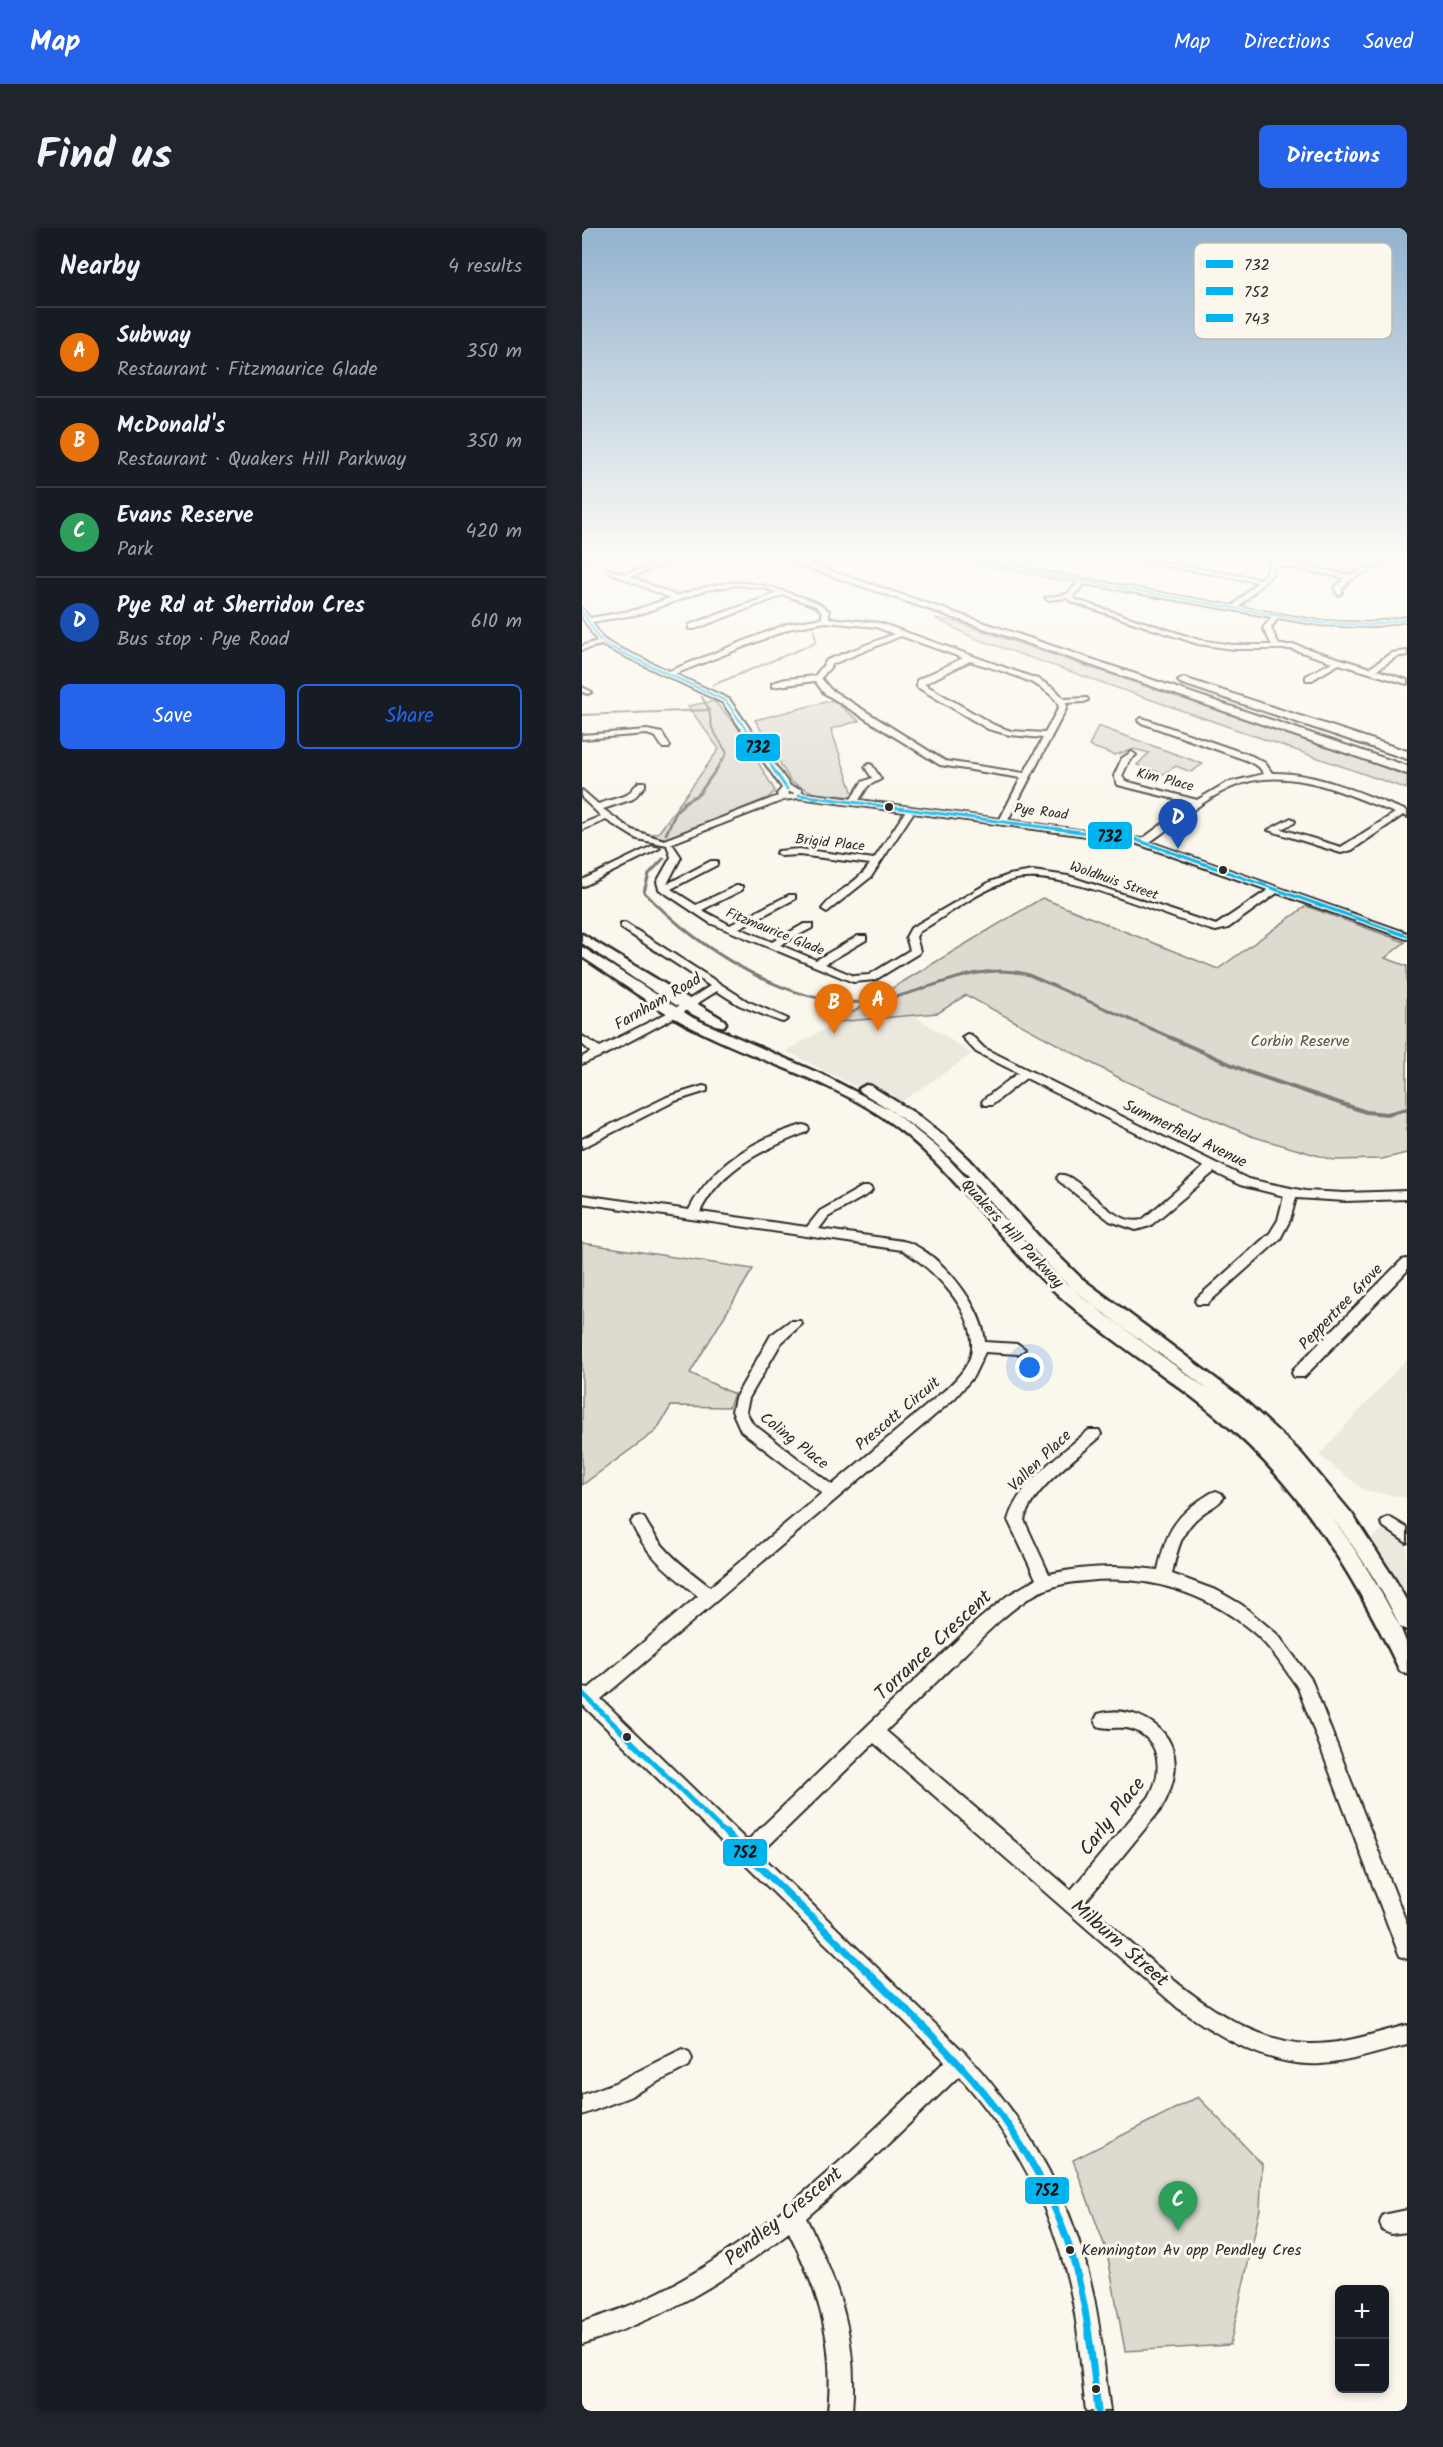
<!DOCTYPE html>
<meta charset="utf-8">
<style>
:root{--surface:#171b24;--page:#20242c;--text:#f1f3f6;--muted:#9ea1a6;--line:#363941;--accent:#2563eb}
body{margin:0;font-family:Kalam,sans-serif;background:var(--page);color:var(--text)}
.controls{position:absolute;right:18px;bottom:18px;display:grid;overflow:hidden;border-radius:9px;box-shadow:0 3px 9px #0003}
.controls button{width:54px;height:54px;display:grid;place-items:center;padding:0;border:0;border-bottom:2px solid var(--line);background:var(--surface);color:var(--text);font:30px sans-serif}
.you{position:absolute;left:448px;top:1140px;width:21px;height:21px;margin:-15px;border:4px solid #fff;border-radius:50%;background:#1a73e8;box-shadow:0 0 0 9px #1a73e833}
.badge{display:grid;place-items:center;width:39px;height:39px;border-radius:50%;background:var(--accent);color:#fff;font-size:20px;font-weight:700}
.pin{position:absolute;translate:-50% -50px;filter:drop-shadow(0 2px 3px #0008)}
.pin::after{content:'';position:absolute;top:32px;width:21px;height:18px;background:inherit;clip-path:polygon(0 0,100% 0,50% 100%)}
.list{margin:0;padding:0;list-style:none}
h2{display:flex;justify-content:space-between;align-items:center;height:78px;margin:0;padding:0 24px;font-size:26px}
h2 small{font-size:20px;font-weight:400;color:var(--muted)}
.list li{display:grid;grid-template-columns:39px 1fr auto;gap:18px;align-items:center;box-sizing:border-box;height:90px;padding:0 24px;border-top:2px solid var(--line)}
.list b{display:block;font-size:22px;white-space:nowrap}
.list p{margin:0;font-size:20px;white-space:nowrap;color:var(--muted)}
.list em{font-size:20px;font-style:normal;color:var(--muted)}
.actions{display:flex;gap:12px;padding:18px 24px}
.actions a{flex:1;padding:14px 0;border:2px solid var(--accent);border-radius:9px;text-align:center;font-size:21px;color:var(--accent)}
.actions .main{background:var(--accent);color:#fff}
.map{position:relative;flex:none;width:825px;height:2183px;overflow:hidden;border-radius:9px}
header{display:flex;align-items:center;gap:36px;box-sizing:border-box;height:84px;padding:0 30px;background:var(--accent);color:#fff}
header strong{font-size:28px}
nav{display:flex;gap:33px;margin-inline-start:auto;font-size:21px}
.intro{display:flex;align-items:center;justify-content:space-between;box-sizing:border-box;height:144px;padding:0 36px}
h1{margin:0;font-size:42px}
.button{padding:15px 27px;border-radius:9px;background:var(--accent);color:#fff;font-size:21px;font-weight:700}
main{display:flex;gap:36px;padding:0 36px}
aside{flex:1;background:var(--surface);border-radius:9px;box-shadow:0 3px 9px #0003}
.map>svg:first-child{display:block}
</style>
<header>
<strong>Map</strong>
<nav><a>Map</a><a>Directions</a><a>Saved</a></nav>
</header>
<div class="intro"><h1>Find us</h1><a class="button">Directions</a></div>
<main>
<aside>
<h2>Nearby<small>4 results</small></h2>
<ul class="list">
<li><span class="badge" style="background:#e8710a">A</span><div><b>Subway</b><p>Restaurant · Fitzmaurice Glade</p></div><em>350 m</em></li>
<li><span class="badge" style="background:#e8710a">B</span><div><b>McDonald's</b><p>Restaurant · Quakers Hill Parkway</p></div><em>350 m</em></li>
<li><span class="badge" style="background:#2e9e5b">C</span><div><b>Evans Reserve</b><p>Park</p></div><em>420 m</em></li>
<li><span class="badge" style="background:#1a4fb4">D</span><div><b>Pye Rd at Sherridon Cres</b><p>Bus stop · Pye Road</p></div><em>610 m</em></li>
</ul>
<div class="actions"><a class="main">Save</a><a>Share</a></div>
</aside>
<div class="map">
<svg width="825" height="2183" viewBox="0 0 825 2183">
<rect width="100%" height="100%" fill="#fbf7ec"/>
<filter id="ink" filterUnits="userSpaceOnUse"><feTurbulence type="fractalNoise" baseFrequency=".0167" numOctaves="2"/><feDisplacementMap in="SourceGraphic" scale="12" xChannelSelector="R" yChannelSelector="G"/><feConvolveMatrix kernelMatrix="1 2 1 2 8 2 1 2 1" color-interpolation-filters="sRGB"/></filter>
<g filter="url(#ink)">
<g fill="#ebe8de">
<polygon points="333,788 390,826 313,878 204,823 254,794"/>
<polygon points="825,1131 825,1270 782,1262 737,1227"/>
<polygon points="807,1295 825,1309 825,1393 783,1317"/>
</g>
<g fill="#dddad0" stroke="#84827e" stroke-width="1.5">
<polygon points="353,390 374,394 825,547 825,561 392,410"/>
<polygon points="251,472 277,493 249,501 272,569 232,565 209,554 173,492"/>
<polygon points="132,473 155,498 193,563 186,570 86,611 68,607 77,604 137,521 106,478"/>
<polygon points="516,498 621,536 609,544 594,538 581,546 555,537 567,525 552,521 533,527 507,518"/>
<polygon points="460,670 636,741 724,678 823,714 803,730 825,738 825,925 800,931 751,932 669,908 543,853 384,767 356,785 254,794"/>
<polygon points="0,1015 171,1041 108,1145 152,1166 147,1179 89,1178 74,1203 0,1257"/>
<polygon points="616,1869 680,1936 678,1981 648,2117 543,2123 525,2024 491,1932"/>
</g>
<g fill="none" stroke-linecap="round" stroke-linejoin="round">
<g stroke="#7b7a75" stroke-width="2">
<polyline points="131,457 231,416 234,414 232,402"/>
<polyline points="120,469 127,482 130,500 145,525 135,540"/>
<polyline points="0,487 127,482"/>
</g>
<g stroke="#7b7a75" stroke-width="3">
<polyline points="84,606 94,584 103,574 117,566 136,539"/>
<path d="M82 630 67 646 62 664C117 722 216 787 300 772 349 763 396 732 447 747L590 810"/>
</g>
<polyline stroke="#7b7a75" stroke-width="4" points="587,809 666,844 784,884 805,886 825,881"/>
<g stroke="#2b2b2b" stroke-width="4">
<g id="minor">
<polygon points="0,330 11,330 0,334"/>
<path d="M93 330H101L49 349 95 368C143 351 166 350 213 367 226 371 238 374 247 383V390L298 395 458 452 474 462 482 471 505 470 506 472 502 474 484 475 485 479 426 592 560 611 609 575 536 557 532 548 540 530 550 524 554 527 547 533 540 548 543 553 615 572 644 555 682 546 677 539 664 532 557 494 556 492 560 490 670 528 683 535 690 545C737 544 782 567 825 583V589L821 587 770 622 759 625 686 602 709 590 713 593 712 595 699 601 759 619 813 585C762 565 703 535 648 560 619 573 595 595 568 614L825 705V711L695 665 646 700 634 703C584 690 477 638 430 652 397 662 366 687 337 704L334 709 338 723 337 725 293 752 271 754 128 695 77 661 75 654 89 629 85 617 55 611 24 592 0 602V596L19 588 0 570V562L16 576 45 567 57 554H63V558L51 571 21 581 50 602 82 612 196 568 195 566 200 560 141 475 19 417 0 422V418L15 413 0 389V381L8 390 53 382 88 370 24 343V341L42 346ZM154 357 182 360 196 365 107 397V401H113L202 367 234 378 240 384V390L205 396 87 443 27 415 20 410 10 394 58 386 124 362ZM244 394 294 399 312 406 245 432 233 448 204 451 190 455V459L233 453 242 465 358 537 439 550 418 591 277 572 286 558 299 551 290 537 287 536 283 539 290 550 280 554 269 571 221 565 219 561 208 558 147 471 93 446 210 400ZM319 408 381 430 335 452V459L406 501 428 507 461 510 442 545 363 533 248 461 239 450 251 436ZM388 433C410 441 470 454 477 479L463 505 429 503 412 497 342 456ZM205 564H211L212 566 207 567ZM217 570 323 584 292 631 217 621 196 623 194 625 199 628 217 627 288 636C276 655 253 663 240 681L245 684 289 649 331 585 550 614 686 662 634 697 486 648 451 643 427 647 408 654 329 700 324 709 328 722 287 747 272 748 243 736 284 712V708H276L234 732 198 717 230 700V696H222L190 714 157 700 213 671V667H207L148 697 120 682 160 662V658H154L114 677 89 661 135 637V633H129L85 656 99 629 91 617 88 616 202 572Z"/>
<path d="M368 330H380L428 338 441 330H448L435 339 651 378 675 354 540 330H553L678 351 685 344 689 330H695L694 333 768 347 804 330H812L771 350 760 360V365L757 367 754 365 753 359 763 350 693 337 690 346 657 379 737 393 787 395 825 389V393L787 399 737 397 696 390 689 400 697 417H713L788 440 809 425 825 423V427L814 429 795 442 825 452V456L757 436 730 452H724V448L750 434 710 421H651L616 416 490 374 485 370 466 372 463 370 485 366 497 354ZM503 356 690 389 681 400 690 417H651L617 412 494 372 491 368Z"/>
<polygon points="0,459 10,464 6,466 0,464"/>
<polygon points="65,502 80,505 88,518 87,520 81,520 74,509 65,506 0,511 0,507"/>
<polygon points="70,618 78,620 0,659 0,652"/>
<polygon points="43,695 165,773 206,791 201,794 197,793 157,777 135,763 97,787 22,827 0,836 0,829 9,824 0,816 0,808 18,819 89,783 128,758 39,700 39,696"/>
<path d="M385 806 389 807 402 820 666 951 723 963 763 965 825 963V971L763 973 714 970 708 992 698 1011 625 1076H615L613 1073 615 1070 688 1005 696 992 702 968 658 957 632 944 568 998 554 1002 528 993 477 953 475 950 477 947C497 943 528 1000 560 992L622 939 444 850 410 877H402L400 874 402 871 436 845 394 824 380 809Z"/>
<polygon points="121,858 125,859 125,863 93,873 0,920 0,911 85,869"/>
<path d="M221 897 225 898 227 901 225 904C181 922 140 939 118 984L225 999 238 983 280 959H288L290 962 288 965 246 989 237 1001C258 1004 280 1007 301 1010 310 1012 320 1012 328 1015 362 1030 400 1078 403 1114L436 1116 443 1121 436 1126 403 1124 391 1149 373 1170 19 1471 165 1613 395 1393 425 1368 454 1351 426 1292C437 1254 478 1227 507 1202H517L519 1206 517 1210C493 1231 450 1261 442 1292L467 1346C504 1338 538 1337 576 1342 584 1303 594 1286 629 1265L634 1263 639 1265 642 1269C637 1277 626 1281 619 1287 599 1302 595 1323 590 1346L636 1363 660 1377 696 1407 729 1451 825 1696V1731L818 1728 815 1721 716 1460C702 1440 689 1419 670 1403 623 1364 565 1346 504 1353 486 1354 468 1358 452 1367 427 1382 406 1403 386 1423 358 1450 331 1477 304 1503L489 1662 567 1569C581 1545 580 1511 549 1501 538 1498 527 1502 516 1498L513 1492 516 1486C529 1482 544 1483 557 1488 600 1506 600 1545 579 1581L503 1674C563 1726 644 1813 727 1816 760 1817 793 1805 825 1797V1817C797 1824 769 1834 739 1836 686 1839 638 1809 596 1780L292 1515 178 1626 384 1826C444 1892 489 1969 509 2056 519 2098 522 2141 528 2183H504C499 2141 497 2098 487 2056 469 1978 430 1907 377 1848L283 1938 224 1990C257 2057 276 2108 270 2183H246C253 2114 237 2065 207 2004 139 2056 83 2090 0 2116V2094C19 2088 38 2082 56 2074 168 2025 276 1919 363 1833L0 1476V1459L7 1460 116 1368C89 1346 63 1327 49 1294L52 1290 57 1288 62 1290C79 1322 100 1337 128 1359L240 1265 159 1203 150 1183 153 1170 189 1107 208 1093H218L220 1096 199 1115 167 1170 164 1183 170 1195 250 1257 363 1162C375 1151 389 1137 390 1120 393 1082 350 1039 320 1022L0 975V967L107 982C129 938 173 910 221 897Z"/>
<polygon points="825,1031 825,1043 722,1149 712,1149 710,1145 712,1141 820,1032"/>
<polygon points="807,1289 825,1300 825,1315 802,1299 799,1295 802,1291"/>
<polygon points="100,1821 107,1824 110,1831 107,1838 47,1869 0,1887 0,1867 35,1854"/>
<polygon points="825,1982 825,2004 809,2006 801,2003 798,1995 801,1987"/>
</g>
</g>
<g stroke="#2b2b2b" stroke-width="5">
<g id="major">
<path d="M0 706 142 792 144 795 142 798C124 802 21 729 0 715Z"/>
<path d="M0 719 111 790 243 848 310 883 357 921 480 1052 521 1085 625 1161C575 1121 519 1088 472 1044 438 1011 410 972 377 938 348 909 315 885 279 864L277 861 284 857 289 858 334 886 361 907 387 931 460 1012 499 1050 661 1171 719 1225 770 1286 813 1352 825 1374V1402L818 1399C794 1353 767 1310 735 1269 765 1308 808 1368 824 1414 825 1423 825 1436 825 1446L818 1443C772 1347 717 1256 634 1188 580 1143 518 1107 467 1058 409 1004 366 933 299 888 243 851 177 833 117 803 76 783 39 754 0 729Z"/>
</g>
</g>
<g stroke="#2b2b2b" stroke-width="4">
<g id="highway">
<polygon points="198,330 211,330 825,538 825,546"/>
<polygon points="602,450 825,523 825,531 598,455 596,453"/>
</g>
</g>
<use href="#minor" fill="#fbf7ec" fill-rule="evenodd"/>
<use href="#major" fill="#fbf7ec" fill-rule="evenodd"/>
<use href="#highway" fill="#fbf7ec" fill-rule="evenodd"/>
<g stroke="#fbf7ec" stroke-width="4.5">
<polyline id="bus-1-far1" points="0,383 17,411 24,417 144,473 191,540"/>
</g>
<g stroke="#fbf7ec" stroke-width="6">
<g id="bus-1">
<polyline points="190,539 205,561"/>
<polyline points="217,567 552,611 825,708"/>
</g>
</g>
<g stroke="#fbf7ec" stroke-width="10">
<polyline id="bus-2-far1" points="0,1465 145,1607"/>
</g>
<g stroke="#fbf7ec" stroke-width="11">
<path id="bus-2" d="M144 1605C193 1654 243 1702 293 1751 371 1827 436 1889 478 1993 503 2054 509 2118 516 2183"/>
</g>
<g stroke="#fbf7ec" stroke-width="4.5">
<polyline id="bus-3" points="371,330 737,395 787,397 825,391"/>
</g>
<use href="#bus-1-far1" stroke="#00b5ef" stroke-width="2"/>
<use href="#bus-1" stroke="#00b5ef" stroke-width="3"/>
<use href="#bus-2-far1" stroke="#00b5ef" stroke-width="5"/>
<use href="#bus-2" stroke="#00b5ef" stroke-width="7"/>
<use href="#bus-3" stroke="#00b5ef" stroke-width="2"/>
</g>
</g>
<linearGradient id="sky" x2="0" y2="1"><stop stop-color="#92b2ce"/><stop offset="0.52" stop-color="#fdfbf6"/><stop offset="1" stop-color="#fdfbf6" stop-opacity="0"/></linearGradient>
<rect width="825" height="635" fill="url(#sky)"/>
<g fill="#2b2b2b" stroke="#fbf7ec" stroke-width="2">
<circle cx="307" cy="579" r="5"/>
<circle cx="641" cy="642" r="5"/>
<circle cx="45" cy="1509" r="5"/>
<circle cx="488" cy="2022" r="5"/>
<circle cx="514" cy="2161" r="5"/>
</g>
<g text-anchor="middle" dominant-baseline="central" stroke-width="6" stroke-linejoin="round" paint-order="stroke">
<g font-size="14" fill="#2b2b2b" stroke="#fbf7ec">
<text transform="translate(583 552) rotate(14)">Kim Place</text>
<text transform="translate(459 584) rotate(7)">Pye Road</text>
<text transform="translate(248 615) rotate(6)">Brigid Place</text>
<text transform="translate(532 653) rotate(19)">Woldhuis Street</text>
<text transform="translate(193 704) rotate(22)">Fitzmaurice Glade</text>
</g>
<g font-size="16" fill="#2b2b2b" stroke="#fbf7ec">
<text transform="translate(76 774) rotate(-30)">Farnham Road</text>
<text transform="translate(603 906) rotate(26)">Summerfield Avenue</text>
<text transform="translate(430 1006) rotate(47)">Quakers Hill Parkway</text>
<text transform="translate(759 1079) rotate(-46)">Peppertree Grove</text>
<text transform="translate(316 1186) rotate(-40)">Prescott Circuit</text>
<text transform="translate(212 1213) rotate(38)">Coling Place</text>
<text transform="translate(458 1233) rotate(-44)">Vallen Place</text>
</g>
<g font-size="16" fill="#585754" stroke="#fbf7ec">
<text x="718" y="813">Corbin Reserve</text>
</g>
<g font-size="16" fill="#2b2b2b" stroke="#fbf7ec" text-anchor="start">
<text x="499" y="2022">Kennington Av opp Pendley Cres</text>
</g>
<g font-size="20" fill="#2b2b2b" stroke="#fbf7ec">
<text transform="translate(352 1418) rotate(-43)">Torrance Crescent</text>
<text transform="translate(531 1589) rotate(-52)">Carly Place</text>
<text transform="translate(537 1716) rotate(41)">Milburn Street</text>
<text transform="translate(202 1989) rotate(-39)">Pendley Crescent</text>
</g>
</g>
<rect x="612" y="15" width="198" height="96" rx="9" fill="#fbf7ec" stroke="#bdbab2" stroke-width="1.5"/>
<rect x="624" y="32" width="27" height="8" fill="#00b5ef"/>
<rect x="624" y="59" width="27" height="8" fill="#00b5ef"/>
<rect x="624" y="86" width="27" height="8" fill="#00b5ef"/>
<g font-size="16" fill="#2b2b2b">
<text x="662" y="42">732</text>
<text x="662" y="69">752</text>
<text x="662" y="96">743</text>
</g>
<g stroke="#fbf7ec" stroke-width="2">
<rect x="153" y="505" width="46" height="29" rx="6" fill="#00b5ef"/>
<rect x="505" y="593" width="46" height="29" rx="6" fill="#00b5ef"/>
<rect x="140" y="1610" width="46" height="29" rx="6" fill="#00b5ef"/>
<rect x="442" y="1948" width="46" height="29" rx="6" fill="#00b5ef"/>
</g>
<g font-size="16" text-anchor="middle" font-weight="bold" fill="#111">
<text x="176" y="525">732</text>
<text x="528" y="614">732</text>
<text x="163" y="1630">752</text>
<text x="465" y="1968">752</text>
</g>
</svg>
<div class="controls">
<button>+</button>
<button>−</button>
</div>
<div class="you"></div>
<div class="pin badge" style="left:296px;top:803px;background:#e8710a">A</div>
<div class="pin badge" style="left:252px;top:806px;background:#e8710a">B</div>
<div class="pin badge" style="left:596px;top:2003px;background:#2e9e5b">C</div>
<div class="pin badge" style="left:596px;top:621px;background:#1a4fb4">D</div>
</div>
</main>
